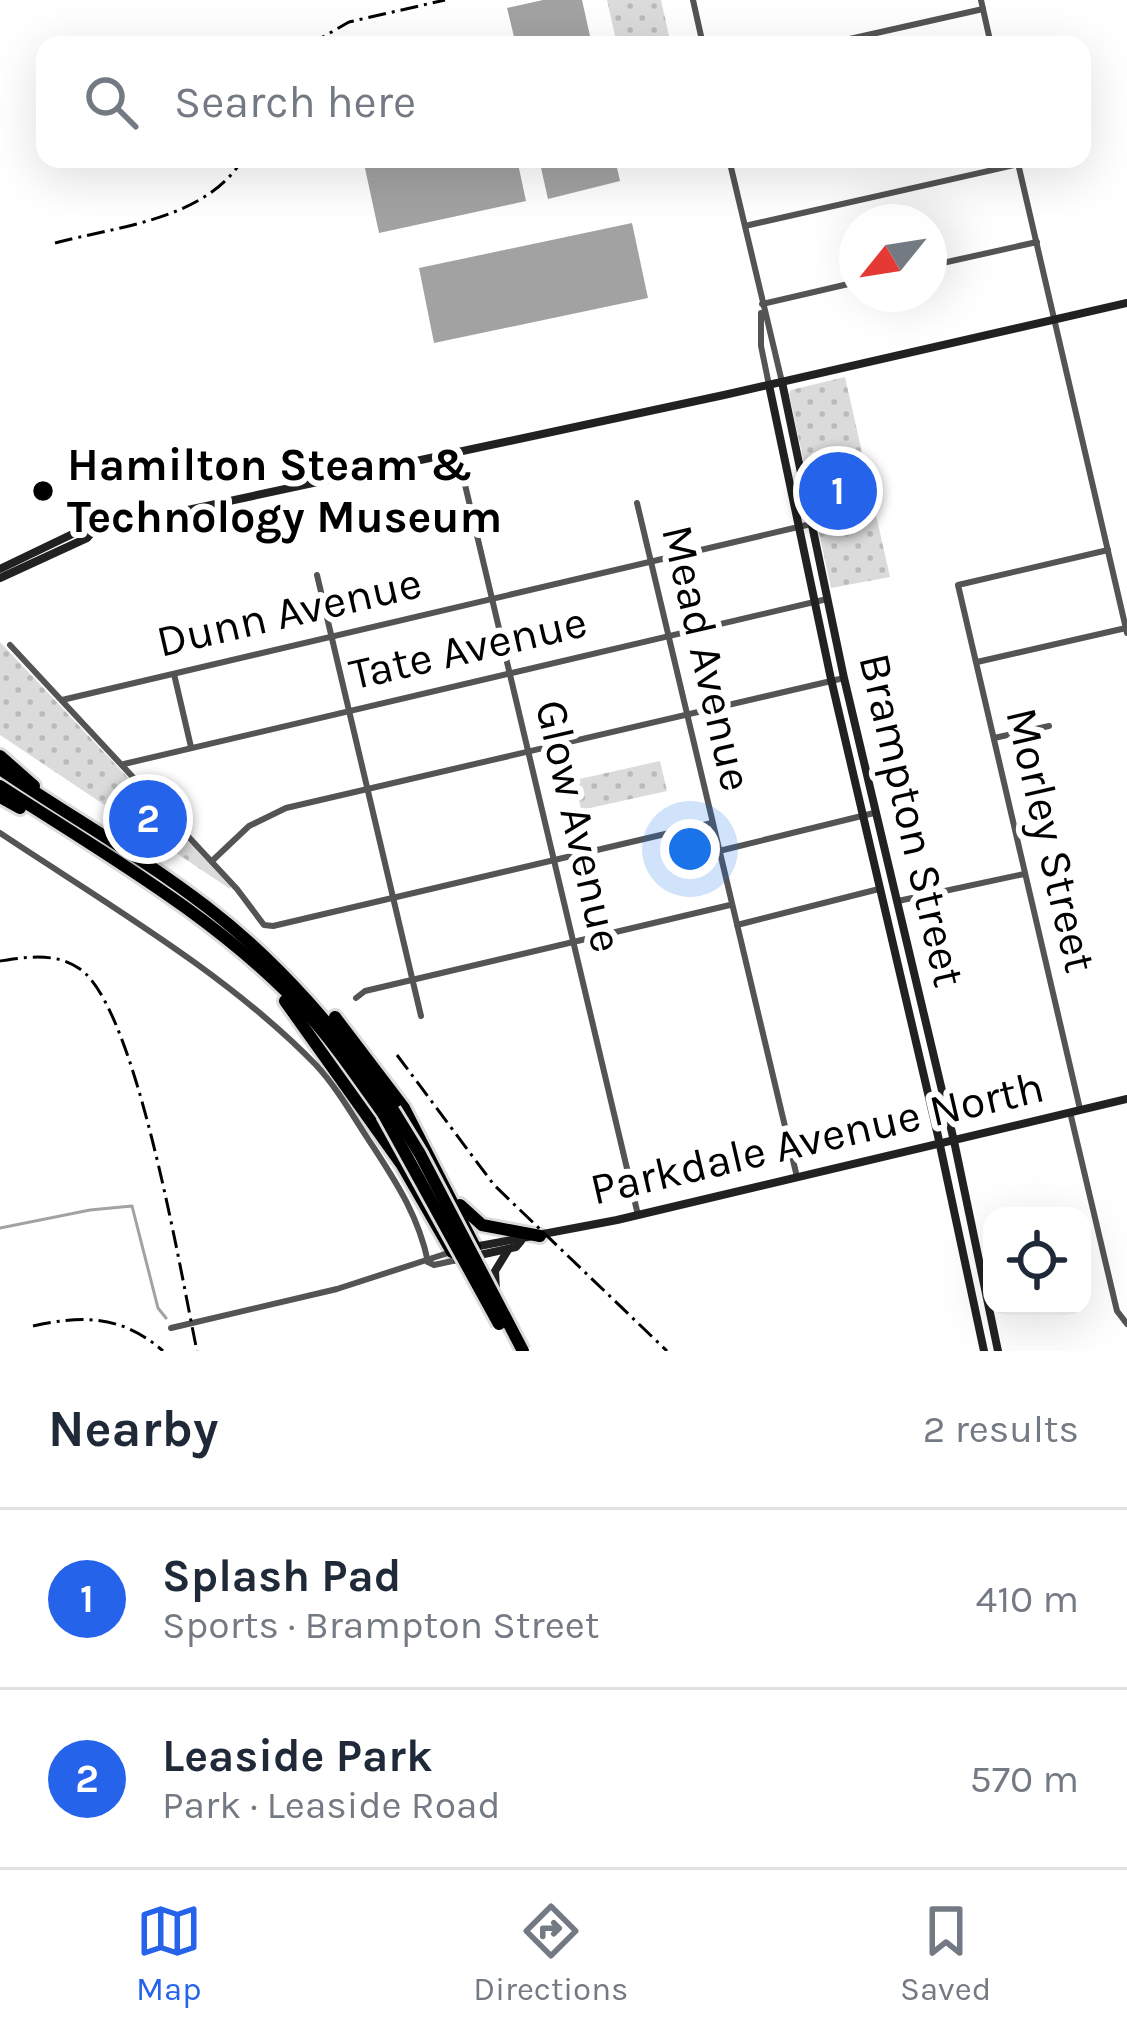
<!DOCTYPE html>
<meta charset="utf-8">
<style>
:root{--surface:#fff;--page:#f6f6f7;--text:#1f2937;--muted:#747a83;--line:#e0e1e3;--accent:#2563eb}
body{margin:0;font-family:Karla,sans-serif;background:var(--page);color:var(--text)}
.controls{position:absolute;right:36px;bottom:36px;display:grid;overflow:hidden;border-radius:24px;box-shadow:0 12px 48px #0002}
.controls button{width:108px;height:108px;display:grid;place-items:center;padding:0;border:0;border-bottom:3px solid var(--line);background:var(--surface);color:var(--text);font:60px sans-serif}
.compass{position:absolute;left:839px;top:204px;width:108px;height:108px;border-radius:50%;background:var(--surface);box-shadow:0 12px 48px #0002;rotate:240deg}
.you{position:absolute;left:690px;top:849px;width:42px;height:42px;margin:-30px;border:9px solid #fff;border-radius:50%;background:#1a73e8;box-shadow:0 0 0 18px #1a73e833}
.badge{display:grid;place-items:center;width:78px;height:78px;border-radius:50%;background:var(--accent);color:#fff;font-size:39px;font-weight:700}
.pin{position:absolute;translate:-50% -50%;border:6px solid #fff;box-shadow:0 3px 12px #0006}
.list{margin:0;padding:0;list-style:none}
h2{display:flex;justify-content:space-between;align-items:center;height:156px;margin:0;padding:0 48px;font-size:51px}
h2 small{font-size:39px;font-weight:400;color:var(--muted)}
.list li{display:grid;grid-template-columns:78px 1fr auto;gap:36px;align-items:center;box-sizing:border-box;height:180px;padding:0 48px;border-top:3px solid var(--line)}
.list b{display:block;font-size:45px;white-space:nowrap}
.list p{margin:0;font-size:39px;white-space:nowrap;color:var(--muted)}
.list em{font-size:39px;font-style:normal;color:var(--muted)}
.icon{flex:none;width:66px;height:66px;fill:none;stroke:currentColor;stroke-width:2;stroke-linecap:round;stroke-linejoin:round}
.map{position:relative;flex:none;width:1127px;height:1351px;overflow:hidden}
.search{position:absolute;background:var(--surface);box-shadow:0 12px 48px #0002;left:36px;right:36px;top:36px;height:132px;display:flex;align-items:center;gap:30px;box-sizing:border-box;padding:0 42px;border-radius:24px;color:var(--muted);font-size:45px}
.sheet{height:516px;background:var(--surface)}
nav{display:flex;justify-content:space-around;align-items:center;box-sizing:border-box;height:168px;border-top:3px solid var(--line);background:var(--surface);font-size:33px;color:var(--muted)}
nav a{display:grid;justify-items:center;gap:6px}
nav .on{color:var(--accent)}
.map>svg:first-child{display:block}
</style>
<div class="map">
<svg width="1127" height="1351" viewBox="0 0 1127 1351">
<defs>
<pattern id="park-dots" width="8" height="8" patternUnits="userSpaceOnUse" patternTransform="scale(3)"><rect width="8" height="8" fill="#dbdbdb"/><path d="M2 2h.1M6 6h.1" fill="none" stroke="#bababa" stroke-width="1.8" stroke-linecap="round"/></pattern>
</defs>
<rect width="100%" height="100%" fill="#fff"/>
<g fill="url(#park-dots)">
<polygon points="607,0 661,0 671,45 617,45"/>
<polygon points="845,377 890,577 831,588 789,394 791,390"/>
<polygon points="0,642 231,887 230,889 0,735"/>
<polygon points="660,761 667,791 581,810 575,780"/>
</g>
<g fill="#a2a2a2">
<polygon points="543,0 582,0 592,45 516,45 507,8"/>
<polygon points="363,159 517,159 526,201 379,233"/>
<polygon points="539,159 615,159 620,181 548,199"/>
<polygon points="632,223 648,298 434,343 419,268"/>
</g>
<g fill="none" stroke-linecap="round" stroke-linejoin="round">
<polyline stroke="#a2a2a2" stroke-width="3" points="0,1228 90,1210 132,1206 158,1308 166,1318"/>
<g stroke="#dbdbdb" stroke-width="18">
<g id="highway">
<polyline points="0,756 34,786"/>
<path d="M0 769C69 816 141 856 207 907 281 964 340 1034 393 1110"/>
<path d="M0 786C105 854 220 919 306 1012 335 1044 359 1080 384 1115"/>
<polyline points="0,797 20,808"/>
<polyline points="285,1001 402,1165 452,1252"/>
<polyline points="335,1017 404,1108 475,1247"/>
<polyline points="460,1205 482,1225 540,1236"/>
</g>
</g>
<g stroke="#545454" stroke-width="6">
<polyline points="693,0 703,45"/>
<polyline points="981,0 991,45"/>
<polyline points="823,45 983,9"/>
<polyline points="729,159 782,382"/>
<polyline points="1017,159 1127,633"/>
<polyline points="745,226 1019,164"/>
<polyline points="929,266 1037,242"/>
<polyline points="762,304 857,282"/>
<polyline points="761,313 761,346 769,385"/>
<polyline points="457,451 638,1215"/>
<polyline points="637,503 797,1177"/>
<polyline points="317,575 421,1016"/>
<polyline points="10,645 237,889 264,925 273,926 712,823"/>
<polyline points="977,662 1126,628"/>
<polyline points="174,674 191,747"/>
<polyline points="62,700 811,524"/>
<polyline points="994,738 1049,726"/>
<polyline points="124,764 827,599"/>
<path d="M0 833C105 903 228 974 316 1065 339 1090 355 1120 374 1148 398 1185 419 1218 428 1262"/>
<polyline points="719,851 874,813"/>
<polyline points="212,861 249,826 286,808 844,678"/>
<polyline points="898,901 1024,874"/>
<polyline points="737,925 879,889"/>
<polyline points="356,998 365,991 730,905"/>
<polyline points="1080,1109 958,585 1108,550"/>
<polyline points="1070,1112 1117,1311 1127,1324"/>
<polyline points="428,1262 434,1265 457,1260"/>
<polyline points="171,1328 337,1289 448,1253"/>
</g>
<g stroke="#212121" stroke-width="8">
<polyline points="782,382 844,678 954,1141 998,1351"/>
<polyline points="769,385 831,679 938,1136 984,1351"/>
<polyline points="0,569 85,528 94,530 724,395 1127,303"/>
<polyline points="0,578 87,538 94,530"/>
<polyline points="474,1247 617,1220 1127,1099"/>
<polyline points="457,1260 516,1247 521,1241"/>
<polyline points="496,1290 495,1271 508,1250"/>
</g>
<use href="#highway" stroke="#000" stroke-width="12"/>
<g stroke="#000" stroke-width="3" stroke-dasharray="18 6 3 6" stroke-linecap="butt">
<polyline points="309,45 349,22 445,0"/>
<path d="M55 243C119 226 205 220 243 159"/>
<path d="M0 961C27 957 56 952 80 969 137 1009 181 1275 197 1351"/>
<polyline points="397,1055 494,1185 667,1351"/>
<path d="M33 1326C83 1315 122 1315 163 1351"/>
</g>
<g stroke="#dbdbdb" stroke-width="18" stroke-linecap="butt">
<g id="highway-bridge">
<polyline points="393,1110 420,1154 523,1351"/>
<polyline points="384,1115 499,1324"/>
</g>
</g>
<use href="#highway-bridge" stroke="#000" stroke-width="12"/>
</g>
<circle fill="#000" stroke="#fff" stroke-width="4.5" cx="43" cy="491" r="12"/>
<g text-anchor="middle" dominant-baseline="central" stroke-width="12" stroke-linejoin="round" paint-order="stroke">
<g font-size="45" font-weight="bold" fill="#000" stroke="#fff" text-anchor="start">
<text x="67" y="465">Hamilton Steam &amp;<tspan x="67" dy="52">Technology Museum</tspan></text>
</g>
<g font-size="45" fill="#000" stroke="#fff">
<text transform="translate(289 612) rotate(-13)">Dunn Avenue</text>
<text transform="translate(468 648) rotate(-13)">Tate Avenue</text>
<text transform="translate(707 658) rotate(77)">Mead Avenue</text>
<text transform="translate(912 820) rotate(77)">Brampton Street</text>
<text transform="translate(579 826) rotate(77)">Glow Avenue</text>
<text transform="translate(1051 840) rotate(77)">Morley Street</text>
<text transform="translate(817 1138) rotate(-13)">Parkdale Avenue North</text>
</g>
</g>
</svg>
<div class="controls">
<button><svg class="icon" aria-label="locate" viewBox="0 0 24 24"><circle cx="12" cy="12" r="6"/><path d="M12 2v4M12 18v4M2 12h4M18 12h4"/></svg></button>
</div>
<svg class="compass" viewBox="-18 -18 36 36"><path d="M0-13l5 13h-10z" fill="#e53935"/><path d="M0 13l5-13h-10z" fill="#747a83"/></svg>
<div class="you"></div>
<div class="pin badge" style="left:838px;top:491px">1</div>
<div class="pin badge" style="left:148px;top:819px">2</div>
<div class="search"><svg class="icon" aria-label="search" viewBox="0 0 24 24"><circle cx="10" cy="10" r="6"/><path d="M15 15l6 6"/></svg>Search here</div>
</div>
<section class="sheet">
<h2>Nearby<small>2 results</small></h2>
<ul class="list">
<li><span class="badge">1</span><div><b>Splash Pad</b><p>Sports · Brampton Street</p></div><em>410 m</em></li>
<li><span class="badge">2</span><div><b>Leaside Park</b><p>Park · Leaside Road</p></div><em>570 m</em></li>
</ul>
</section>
<nav>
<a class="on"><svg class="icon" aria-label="map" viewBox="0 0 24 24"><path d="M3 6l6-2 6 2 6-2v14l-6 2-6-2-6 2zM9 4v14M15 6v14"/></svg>Map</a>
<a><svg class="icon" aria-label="directions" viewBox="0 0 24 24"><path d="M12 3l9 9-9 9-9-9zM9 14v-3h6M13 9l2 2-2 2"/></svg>Directions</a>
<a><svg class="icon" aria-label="saved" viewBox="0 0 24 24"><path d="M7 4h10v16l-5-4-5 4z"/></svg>Saved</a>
</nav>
